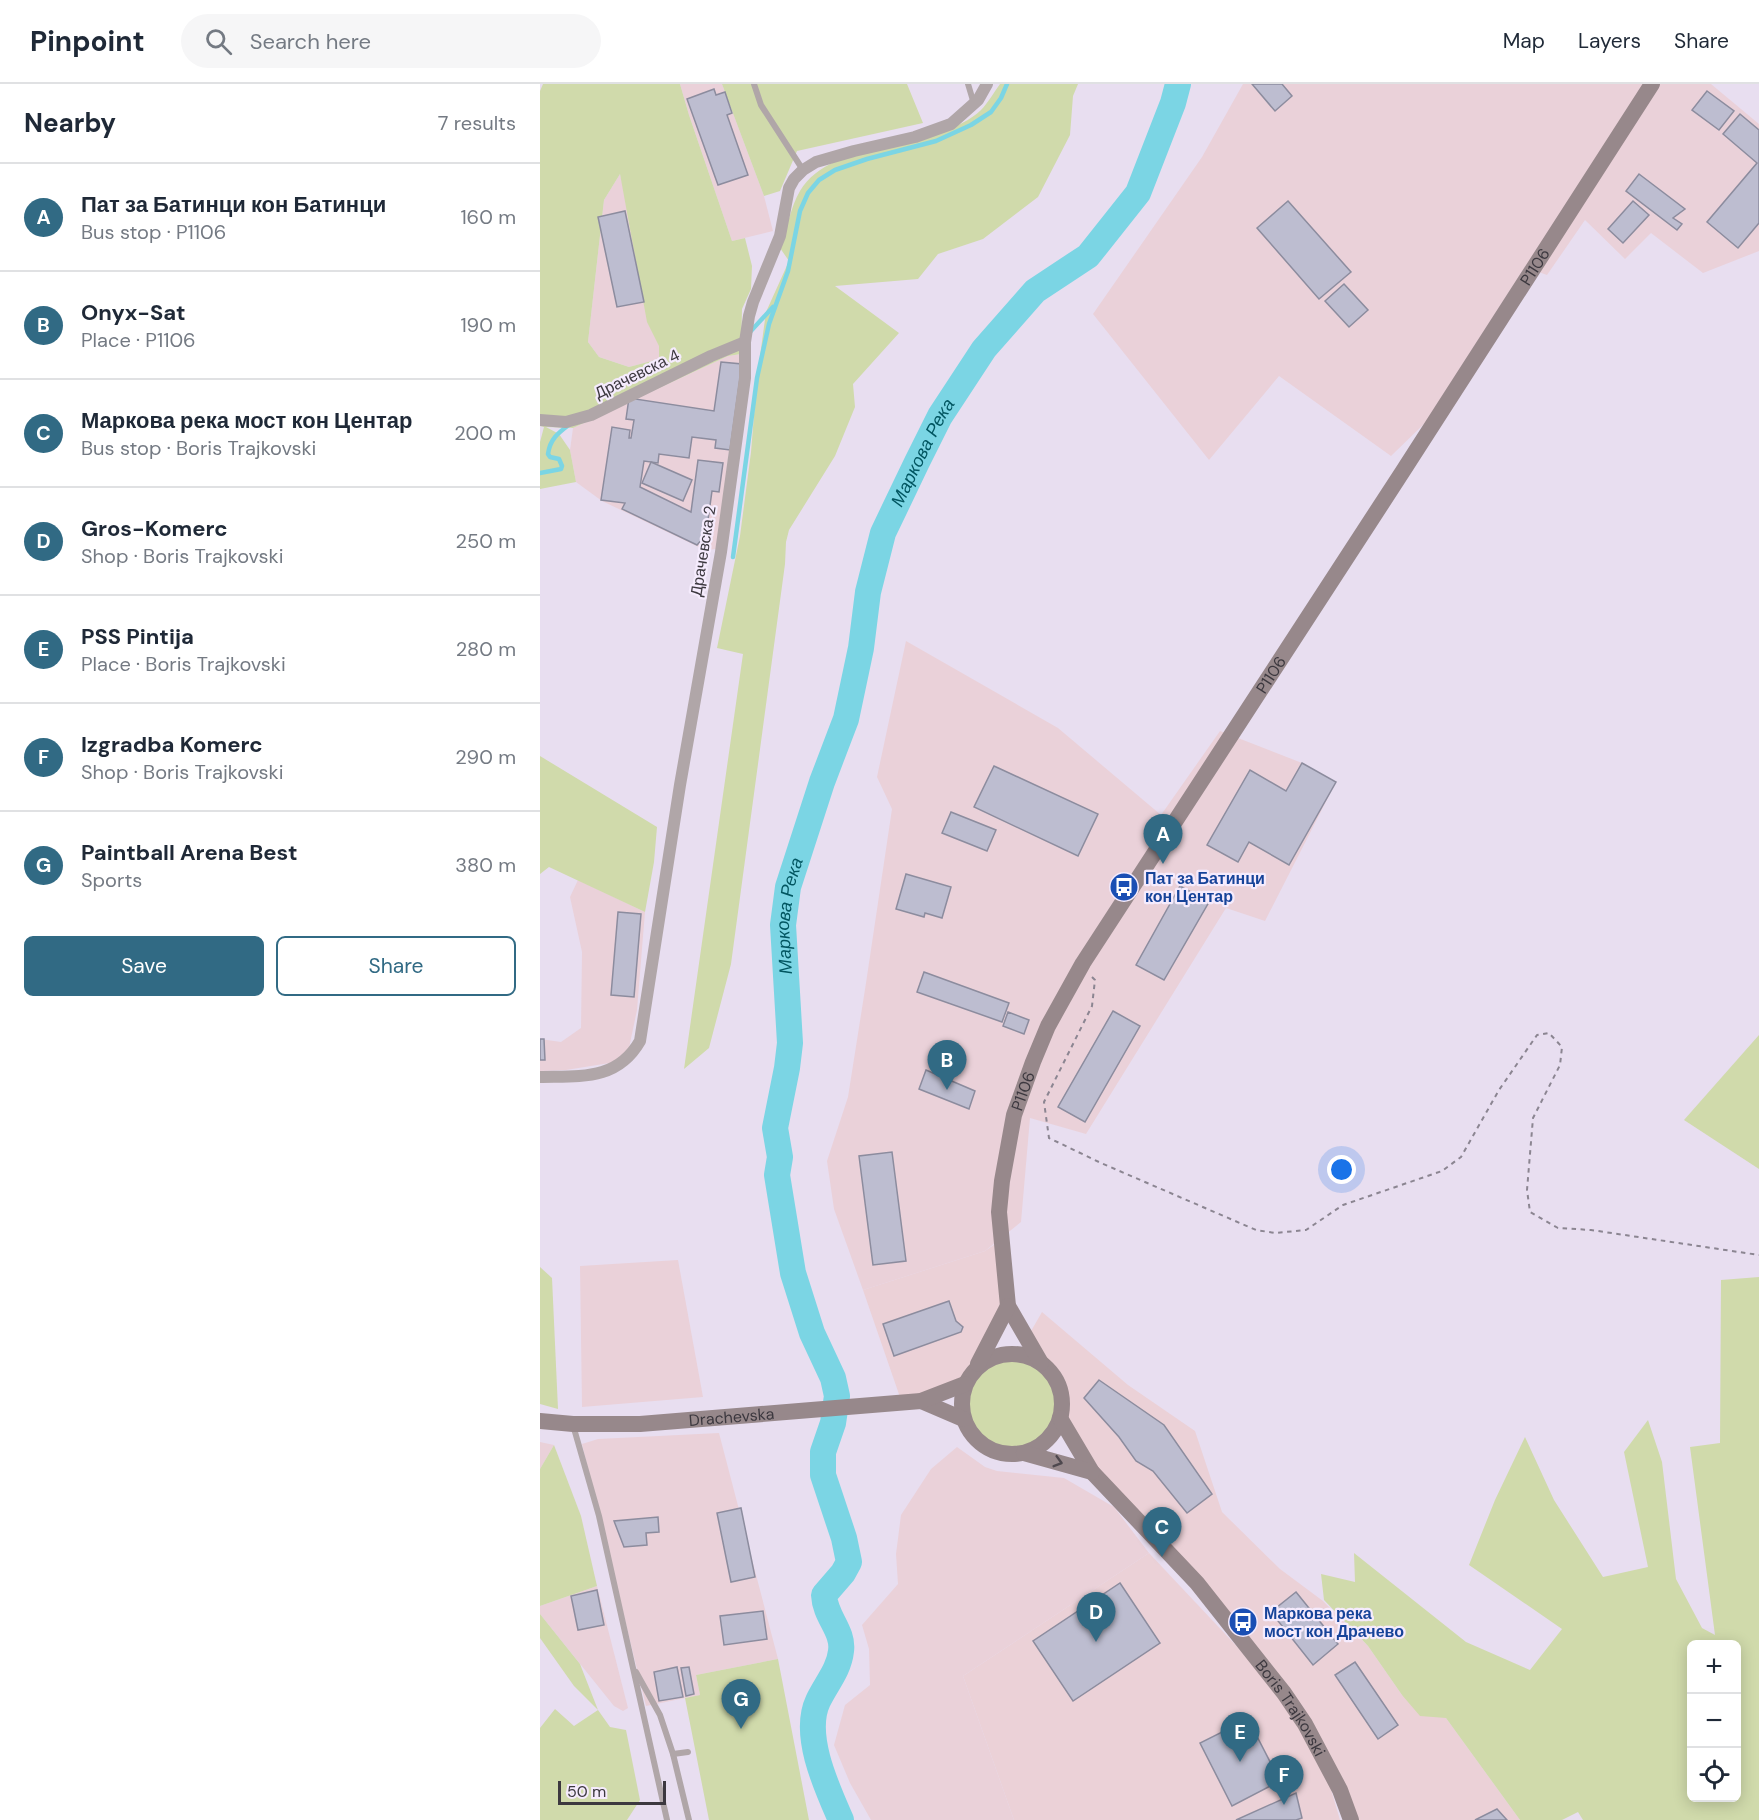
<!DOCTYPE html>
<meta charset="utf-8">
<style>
:root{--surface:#fff;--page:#f6f6f7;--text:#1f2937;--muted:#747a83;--line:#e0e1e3;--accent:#316a84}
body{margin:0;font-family:"DM Sans",sans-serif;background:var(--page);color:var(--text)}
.controls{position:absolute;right:18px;bottom:18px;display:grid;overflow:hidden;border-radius:9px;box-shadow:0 3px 15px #0003}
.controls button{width:54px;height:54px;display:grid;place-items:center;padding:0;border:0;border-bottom:2px solid var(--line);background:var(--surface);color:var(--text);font:30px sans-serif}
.scale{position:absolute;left:18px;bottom:15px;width:108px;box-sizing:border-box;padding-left:6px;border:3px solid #3c383f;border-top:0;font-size:16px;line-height:21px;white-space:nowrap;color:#3c383f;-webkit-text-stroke:4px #f5ebfd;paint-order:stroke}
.you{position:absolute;left:802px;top:1086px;width:21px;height:21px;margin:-15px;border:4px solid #fff;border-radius:50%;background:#1a73e8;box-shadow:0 0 0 9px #1a73e833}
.badge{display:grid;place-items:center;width:39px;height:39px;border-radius:50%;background:var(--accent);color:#fff;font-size:20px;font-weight:700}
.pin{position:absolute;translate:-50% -50px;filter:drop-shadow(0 2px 3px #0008)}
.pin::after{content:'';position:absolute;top:32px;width:21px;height:18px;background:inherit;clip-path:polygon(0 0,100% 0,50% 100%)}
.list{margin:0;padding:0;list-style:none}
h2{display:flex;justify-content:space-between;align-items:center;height:78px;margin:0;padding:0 24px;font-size:26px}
h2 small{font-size:20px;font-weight:400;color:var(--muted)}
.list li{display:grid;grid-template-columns:39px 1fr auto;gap:18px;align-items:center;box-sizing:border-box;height:108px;padding:0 24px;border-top:2px solid var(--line)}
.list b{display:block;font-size:22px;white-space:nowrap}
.list p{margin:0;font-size:20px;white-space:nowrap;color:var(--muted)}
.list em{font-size:20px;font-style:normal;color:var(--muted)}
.actions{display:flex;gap:12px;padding:18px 24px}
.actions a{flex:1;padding:14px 0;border:2px solid var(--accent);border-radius:9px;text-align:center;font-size:21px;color:var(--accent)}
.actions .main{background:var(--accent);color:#fff}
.icon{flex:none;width:33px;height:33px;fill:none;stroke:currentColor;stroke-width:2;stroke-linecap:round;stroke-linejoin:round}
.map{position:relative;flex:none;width:1219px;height:1736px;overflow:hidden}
header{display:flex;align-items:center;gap:36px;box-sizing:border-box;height:84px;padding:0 30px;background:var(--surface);border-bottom:2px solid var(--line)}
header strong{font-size:28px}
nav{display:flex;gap:33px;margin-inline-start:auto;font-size:21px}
.search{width:420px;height:54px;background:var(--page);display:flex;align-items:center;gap:15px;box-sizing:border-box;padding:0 21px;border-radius:33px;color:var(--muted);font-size:22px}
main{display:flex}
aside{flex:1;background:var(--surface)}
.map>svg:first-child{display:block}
</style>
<header>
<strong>Pinpoint</strong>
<div class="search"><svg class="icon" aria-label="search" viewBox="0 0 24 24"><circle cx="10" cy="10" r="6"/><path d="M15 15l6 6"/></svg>Search here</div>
<nav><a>Map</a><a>Layers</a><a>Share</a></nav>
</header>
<main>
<aside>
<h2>Nearby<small>7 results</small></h2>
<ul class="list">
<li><span class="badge">A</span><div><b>Пат за Батинци кон Батинци</b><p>Bus stop · P1106</p></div><em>160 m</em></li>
<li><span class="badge">B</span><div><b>Onyx-Sat</b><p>Place · P1106</p></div><em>190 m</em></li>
<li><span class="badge">C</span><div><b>Маркова река мост кон Центар</b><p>Bus stop · Boris Trajkovski</p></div><em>200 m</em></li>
<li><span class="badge">D</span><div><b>Gros-Komerc</b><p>Shop · Boris Trajkovski</p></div><em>250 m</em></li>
<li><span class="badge">E</span><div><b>PSS Pintija</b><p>Place · Boris Trajkovski</p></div><em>280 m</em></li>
<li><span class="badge">F</span><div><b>Izgradba Komerc</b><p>Shop · Boris Trajkovski</p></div><em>290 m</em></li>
<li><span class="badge">G</span><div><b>Paintball Arena Best</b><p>Sports</p></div><em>380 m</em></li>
</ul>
<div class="actions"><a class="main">Save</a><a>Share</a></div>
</aside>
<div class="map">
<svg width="1219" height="1736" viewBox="0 0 1219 1736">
<rect width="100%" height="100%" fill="#e8def0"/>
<g fill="#ebd1d7">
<polygon points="461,1156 468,1222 437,1282 425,1300 362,1319 323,1206 445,1167"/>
<polygon points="502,1228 588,1301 655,1347 682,1428 740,1485 783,1517 828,1562 862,1611 906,1634 980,1736 811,1736 744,1609 552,1388 520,1334 522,1314 515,1294 501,1279 487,1254"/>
<polygon points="609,1469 738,1606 787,1692 800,1736 474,1736 423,1592"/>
</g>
<g fill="#ead1d9">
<polygon points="140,0 182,0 224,112 233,147 192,157 149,31"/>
<polygon points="703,0 1171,0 1219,40 1219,167 1163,189 1111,149 1085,175 1045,136 1007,191 985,183 885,339 851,372 739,292 669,376 553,230 662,73"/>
<polygon points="80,90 120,262 119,275 89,283 59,273 48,258 64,116"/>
<polygon points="201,270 177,465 165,466 62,417 36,398 30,366 33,344 188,272"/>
<polygon points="366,557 518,644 621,731 680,647 762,679 796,698 725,837 686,824 546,1050 490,1034 481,1138 445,1167 323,1206 294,1125 287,1077 308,1013 326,899 352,725 337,693"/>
<polygon points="38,796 105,828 97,926 89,964 76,978 26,986 0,987 0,955 21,958 41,944 42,868 30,813"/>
<polygon points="138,1176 163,1313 42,1323 40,1182"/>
<polygon points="179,1349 238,1575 156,1591 160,1611 106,1622 42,1360 58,1355"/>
<polygon points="0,1358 14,1361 0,1385"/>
<polygon points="417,1363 445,1383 457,1387 524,1394 574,1423 609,1469 423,1592 474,1736 331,1736 310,1699 294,1661 305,1621 330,1601 329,1565 322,1541 358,1500 356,1470 361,1431 391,1385"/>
<polygon points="57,1502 88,1624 83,1627 74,1622 0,1530 0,1522"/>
</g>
<g fill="#d0daab" fill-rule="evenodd">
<path d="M3 0H140L149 31 192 157 205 154 212 182 211 205 202 225 201 270 188 272 33 344 6 343 19 350 30 366 36 398 0 405V358L4 343 0 342V7ZM80 90 107 238 119 262V275L89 283 59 273 48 258 64 116Z"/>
<polygon points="182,0 367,0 383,39 257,67 240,107 224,112"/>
<path d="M460 0H538L533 12 530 51 498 113 443 155 398 170 378 195 295 202 359 249 313 300 315 323 295 372 249 446 246 458 245 480 191 880 169 964 144 985 203 570 177 564 200 452 211 368 217 294 226 228 249 177 240 164C246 147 251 122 260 107 292 53 398 67 441 26 448 19 454 8 460 0Z"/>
<polygon points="0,672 117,743 114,778 105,828 9,783 0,790"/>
<polygon points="1219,951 1219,1085 1144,1036"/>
<polygon points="0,1183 12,1194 18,1325 0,1320"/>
<path d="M1219 1193V1736H1043L1038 1728 1022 1736H980L906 1634 880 1632 862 1611 828 1562 784 1516 781 1490 815 1498 814 1469 926 1558 990 1586 1022 1545 929 1481 955 1416 985 1353 1014 1416 1063 1493 1108 1483 1084 1368 1108 1336 1122 1378 1136 1495 1162 1544 1175 1551 1150 1363 1180 1359 1181 1196ZM1152 1560H1196V1714H1152Z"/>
<circle cx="472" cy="1320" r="43"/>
<polygon points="14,1361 41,1432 57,1502 0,1522 0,1385"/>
<polygon points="0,1530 40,1580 58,1626 70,1643 86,1646 100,1716 87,1736 0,1736 0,1644 15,1625 34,1642 58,1626 34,1602 0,1554"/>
<polygon points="238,1575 269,1736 169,1736 145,1614 160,1611 156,1591"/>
</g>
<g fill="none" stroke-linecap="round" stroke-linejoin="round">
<g stroke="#7bd5e4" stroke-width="4.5">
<polyline points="210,248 233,223"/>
<path d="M0 389 21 385 22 382 19 375 10 373 8 370C10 355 18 349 30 340"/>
<polyline points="193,473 217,294 229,240 248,187 260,127 268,109 279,96 295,86 327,75 396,57 431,41 451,28 461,14 467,0"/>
</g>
<path stroke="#7bd5e4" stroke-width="26" id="s1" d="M301 1736C287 1704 262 1651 278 1617 286 1600 299 1586 301 1567 304 1547 285 1533 284 1511L303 1489 309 1478 304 1454 283 1391V1368L293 1339 297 1312 293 1294 272 1249 253 1189 237 1091 240 1073 235 1044 247 984 250 959 243 841 248 803 282 698 306 635 321 564 328 508 343 449 377 378 400 332 444 265 495 207 548 172 598 109 633 19 638 0"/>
</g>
<g fill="#bdbdd0" stroke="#8c8c9e" stroke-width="1.5">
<polygon points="712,0 742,0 752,12 735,27"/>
<polygon points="174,5 176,11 185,8 192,29 187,31 208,91 178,101 147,15"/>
<polygon points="1167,7 1194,27 1179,46 1152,26"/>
<polygon points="1200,30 1219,46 1219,139 1198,164 1167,138 1217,79 1183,50"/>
<polygon points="1099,90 1145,125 1133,134 1142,140 1137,146 1086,107"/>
<polygon points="748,117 811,188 779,215 717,144"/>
<polygon points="1093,117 1109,131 1083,159 1068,145"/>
<polygon points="85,127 104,218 77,223 58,133"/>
<polygon points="804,200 828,226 809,243 785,217"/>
<polygon points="181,278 202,280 190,366 175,364 176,356 152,353 149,374 119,370 118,379 104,377 100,403 151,428 158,376 183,379 179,408 172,407 168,436 173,443 157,461 82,425 85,419 61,416 72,343 90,346 89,354 91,354 94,336 86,335 89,314 174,327"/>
<polygon points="111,378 152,396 143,417 102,399"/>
<polygon points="762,679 796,698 749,781 709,758 698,778 667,761 710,686 746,707"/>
<polygon points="454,682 558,730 538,772 434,723"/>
<polygon points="411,728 456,746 447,767 402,749"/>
<polygon points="366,790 411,803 402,834 385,829 384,833 356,825"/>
<polygon points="640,802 669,818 624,896 596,881"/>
<polygon points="78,828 101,830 94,913 71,911"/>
<polygon points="384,888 469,919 462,938 377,908"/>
<polygon points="573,927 600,942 545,1038 518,1023"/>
<polygon points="468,928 489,936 484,950 463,942"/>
<polygon points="0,955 4,955 5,976 0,976"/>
<polygon points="386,986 435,1007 429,1025 379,1005"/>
<polygon points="352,1068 366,1177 333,1181 319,1072"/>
<polygon points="409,1217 416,1237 423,1243 421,1248 354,1272 343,1240"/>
<polygon points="559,1296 624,1341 672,1410 647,1429 613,1387 596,1377 579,1353 544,1314"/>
<polygon points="201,1424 215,1493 191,1498 177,1429"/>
<polygon points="118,1433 119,1448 106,1449 107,1461 84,1463 74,1437"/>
<polygon points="580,1499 620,1559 533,1617 493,1557"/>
<polygon points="57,1506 64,1541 38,1546 31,1512"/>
<polygon points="756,1508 798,1560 773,1581 731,1528"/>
<polygon points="223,1527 227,1555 184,1561 180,1532"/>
<polygon points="815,1578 858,1641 838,1655 795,1591"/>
<polygon points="137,1583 143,1613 119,1617 114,1588"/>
<polygon points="149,1583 154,1610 146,1612 141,1584"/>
<polygon points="708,1635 740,1697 692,1722 660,1659"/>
<polygon points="756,1709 762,1734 756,1736 696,1736"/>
<polygon points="957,1725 967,1736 935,1736"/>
</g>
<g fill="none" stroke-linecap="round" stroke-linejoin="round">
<polyline stroke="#8b8591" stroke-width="2" stroke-dasharray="4.5 4.5" stroke-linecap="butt" points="552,893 555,896 552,922 504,1018 509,1054 561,1079 716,1146 735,1149 766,1146 803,1121 902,1087 921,1073 959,1006 997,951 1009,949 1022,963 1020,981 993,1034 987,1106 990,1128 1018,1144 1051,1146 1219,1171"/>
<g stroke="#b0a6a8" stroke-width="6">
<polyline points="214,0 221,21 263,86"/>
<polyline points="428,0 434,20"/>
<polyline points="33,1341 59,1432 127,1736"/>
<polyline points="96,1588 120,1631 133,1670 149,1736"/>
<polyline points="133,1670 148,1668"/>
</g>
<g stroke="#b0a6a8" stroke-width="12">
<polyline points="0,336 26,338 51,331 171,272 205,258"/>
<path d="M0 993C40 992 77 997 100 957L140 701 181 468 205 294V258L209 232 213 218 240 152 249 104 254 95 263 86 276 78 314 67 375 53 411 40 438 16 447 0"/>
</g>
<g stroke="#97888b" stroke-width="16">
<circle cx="472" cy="1320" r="50"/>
<path id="s2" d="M501 1279 468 1222 459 1128 462 1097 474 1031 493 978 508 942 543 879 863 387 1112 0"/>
<polyline points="438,1280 468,1222"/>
<polyline points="381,1317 423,1335"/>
<path id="s3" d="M520 1334 552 1388 657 1499 744 1609 765 1640 800 1706 811 1736"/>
<path id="s4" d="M0 1337 33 1340H100L381 1317 425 1300"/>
<polyline points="484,1369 552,1388"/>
</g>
</g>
<defs><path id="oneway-chevron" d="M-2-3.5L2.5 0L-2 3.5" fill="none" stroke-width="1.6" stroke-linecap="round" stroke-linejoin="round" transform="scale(1.5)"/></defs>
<use stroke="#4e484e" href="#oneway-chevron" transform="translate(518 1378) rotate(16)"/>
<defs>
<g id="bus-disc" transform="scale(1.5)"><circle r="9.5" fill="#1a4fb4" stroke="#f5ebfd"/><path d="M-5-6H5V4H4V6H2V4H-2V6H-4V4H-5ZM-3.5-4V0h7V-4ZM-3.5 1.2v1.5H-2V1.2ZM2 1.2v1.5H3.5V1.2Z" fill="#fff"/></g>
</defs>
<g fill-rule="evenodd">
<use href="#bus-disc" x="584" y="803"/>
<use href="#bus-disc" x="703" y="1538"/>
</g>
<g text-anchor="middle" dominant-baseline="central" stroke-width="4.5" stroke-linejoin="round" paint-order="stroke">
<g font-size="16" fill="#3c383f" stroke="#f5ebfd">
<text stroke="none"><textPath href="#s2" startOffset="1256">P1106</textPath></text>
<text transform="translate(97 290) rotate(-26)">Драчевска 4</text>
<text transform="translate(163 467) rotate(-81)">Драчевска 2</text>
<text stroke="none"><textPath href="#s2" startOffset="770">P1106</textPath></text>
<text stroke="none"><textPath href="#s2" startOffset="284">P1106</textPath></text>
<text stroke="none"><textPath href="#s4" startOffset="192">Drachevska</textPath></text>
<text stroke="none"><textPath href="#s3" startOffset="372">Boris Trajkovski</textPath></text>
</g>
<g font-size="16" font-weight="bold" fill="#164399" stroke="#f5ebfd" text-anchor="start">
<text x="605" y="794">Пат за Батинци<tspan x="605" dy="18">кон Центар</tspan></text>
<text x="724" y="1529">Маркова река<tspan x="724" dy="18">мост кон Драчево</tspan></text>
</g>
<g font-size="18" font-style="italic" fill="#025661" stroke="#f5ebfd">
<text stroke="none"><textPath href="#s1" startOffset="1431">Маркова Река</textPath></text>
<text stroke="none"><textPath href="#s1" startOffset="945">Маркова Река</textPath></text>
</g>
</g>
</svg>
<div class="controls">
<button>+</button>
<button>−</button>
<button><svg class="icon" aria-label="locate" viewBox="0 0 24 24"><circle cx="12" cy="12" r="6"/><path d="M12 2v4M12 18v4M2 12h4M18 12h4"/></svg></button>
</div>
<div class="scale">50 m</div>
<div class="you"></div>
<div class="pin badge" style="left:623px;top:780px">A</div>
<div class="pin badge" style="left:407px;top:1006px">B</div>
<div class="pin badge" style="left:622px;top:1473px">C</div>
<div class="pin badge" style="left:556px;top:1558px">D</div>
<div class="pin badge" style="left:700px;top:1678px">E</div>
<div class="pin badge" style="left:744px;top:1721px">F</div>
<div class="pin badge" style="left:201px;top:1645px">G</div>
</div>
</main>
